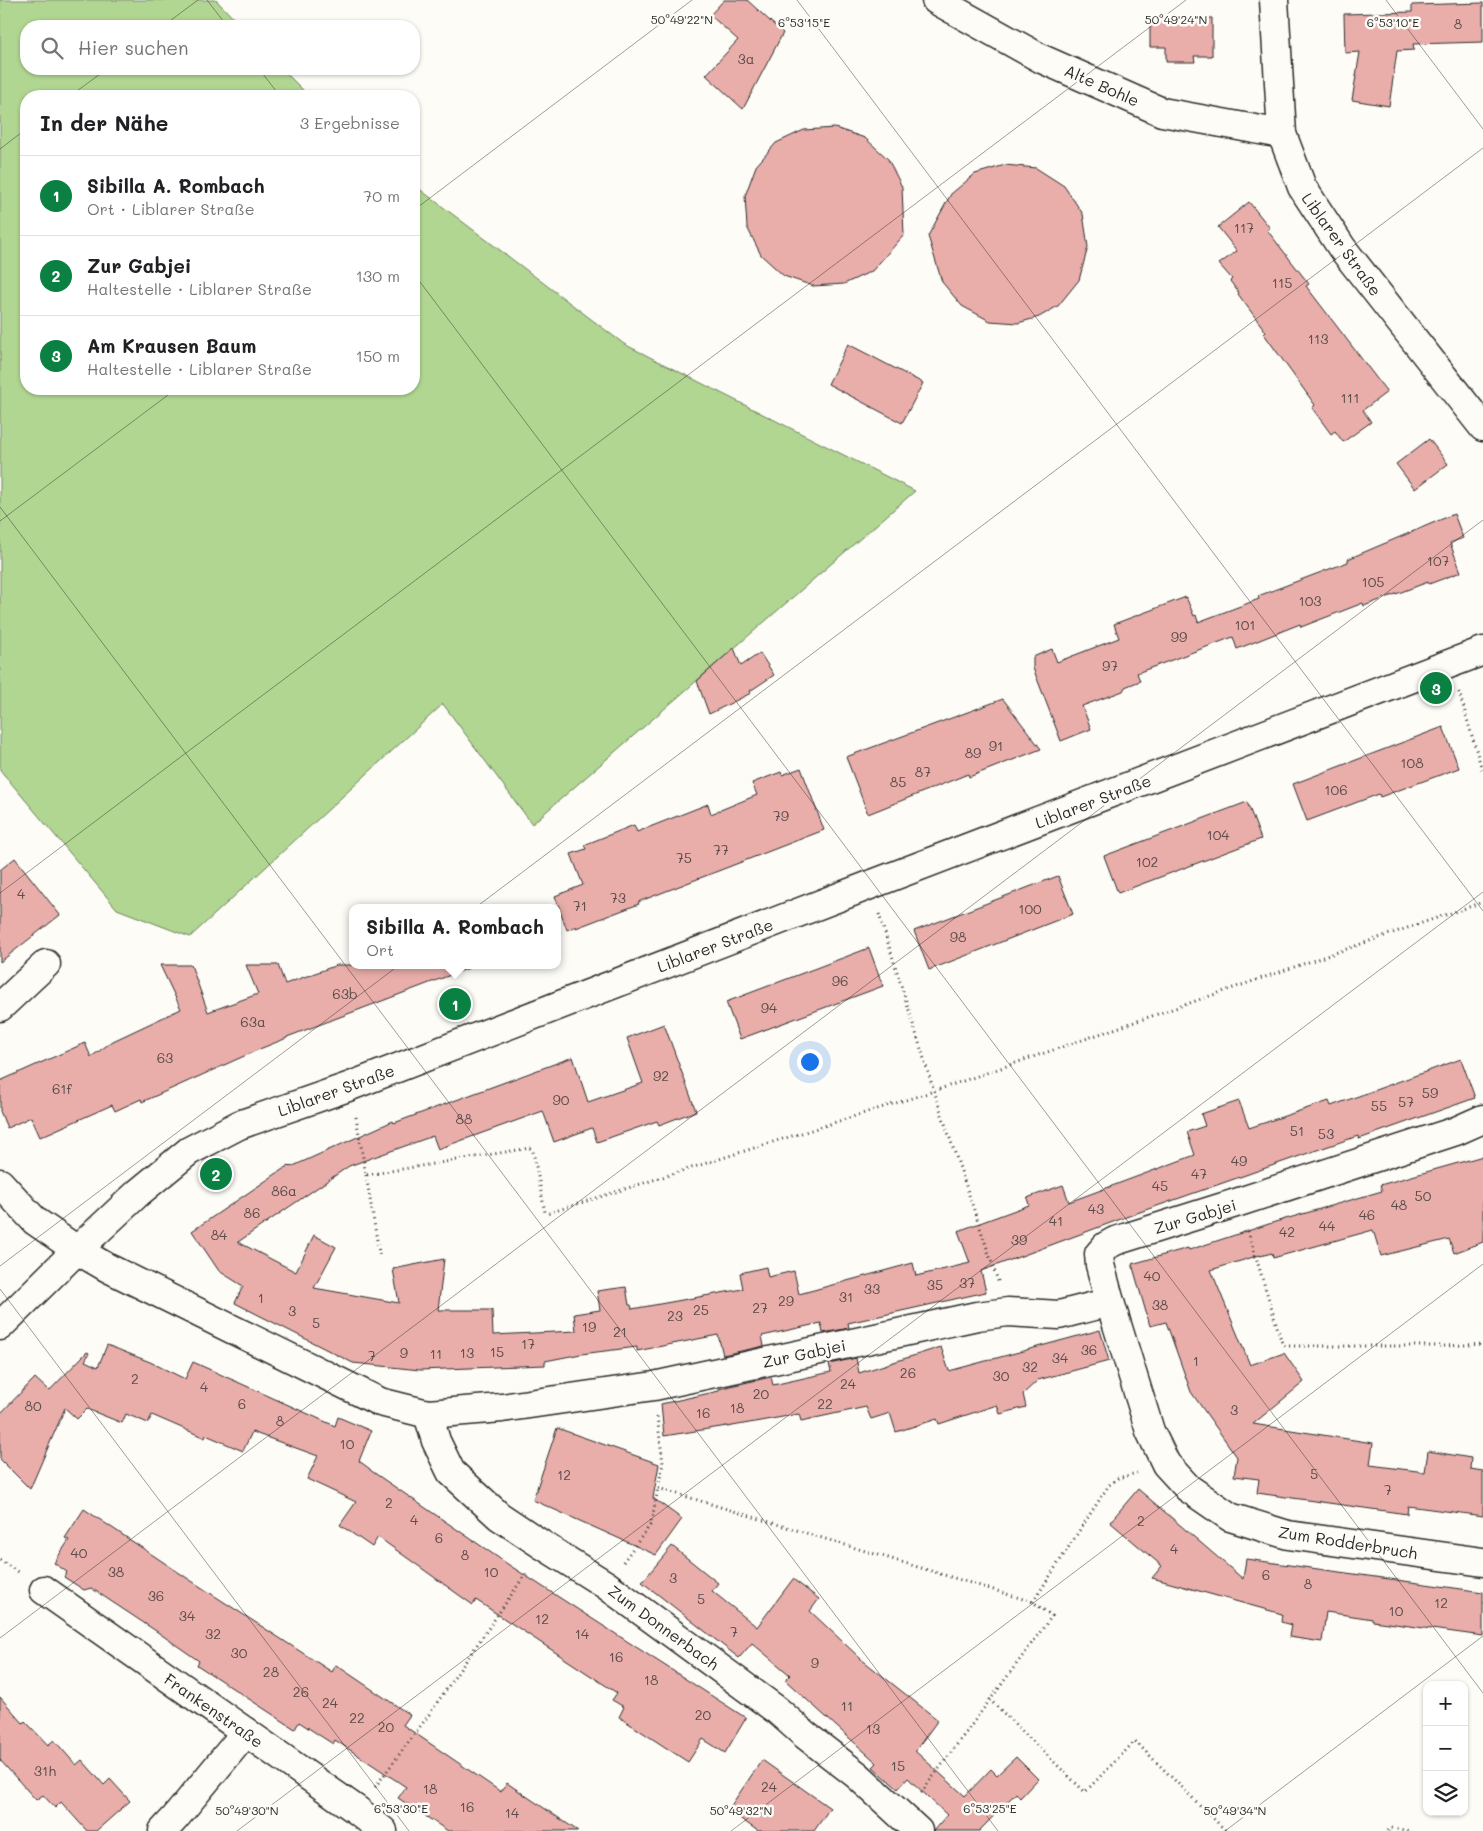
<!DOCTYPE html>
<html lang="de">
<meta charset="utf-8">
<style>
:root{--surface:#fff;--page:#f2f2f2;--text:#202124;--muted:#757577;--line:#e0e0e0;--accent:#0b8043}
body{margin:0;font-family:Mali,sans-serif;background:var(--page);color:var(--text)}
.controls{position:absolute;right:15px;bottom:15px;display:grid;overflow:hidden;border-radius:10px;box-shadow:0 1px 4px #0004}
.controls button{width:45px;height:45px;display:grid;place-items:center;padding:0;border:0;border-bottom:1px solid var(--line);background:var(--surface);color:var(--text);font:25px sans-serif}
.you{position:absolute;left:809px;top:1061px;width:18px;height:18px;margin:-12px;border:4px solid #fff;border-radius:50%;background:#1a73e8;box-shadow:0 0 0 8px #1a73e833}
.badge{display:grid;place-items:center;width:32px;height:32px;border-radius:50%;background:var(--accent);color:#fff;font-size:16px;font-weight:700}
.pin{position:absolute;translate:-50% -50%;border:2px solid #fff;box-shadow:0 1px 5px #0006}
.popup{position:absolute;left:349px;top:904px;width:212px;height:65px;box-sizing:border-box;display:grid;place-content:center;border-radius:10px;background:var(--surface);filter:drop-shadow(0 1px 4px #0005);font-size:16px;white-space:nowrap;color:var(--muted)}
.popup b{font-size:19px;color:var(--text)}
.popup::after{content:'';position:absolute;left:50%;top:100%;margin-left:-10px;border:10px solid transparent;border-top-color:var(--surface)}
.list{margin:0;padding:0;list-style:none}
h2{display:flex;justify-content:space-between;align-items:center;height:65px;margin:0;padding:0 20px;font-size:21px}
h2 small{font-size:16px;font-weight:400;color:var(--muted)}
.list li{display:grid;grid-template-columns:32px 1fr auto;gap:15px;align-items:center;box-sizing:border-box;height:80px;padding:0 20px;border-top:1px solid var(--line)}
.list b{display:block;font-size:19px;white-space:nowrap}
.list p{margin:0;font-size:16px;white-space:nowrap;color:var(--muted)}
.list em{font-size:16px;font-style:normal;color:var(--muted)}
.icon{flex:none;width:28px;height:28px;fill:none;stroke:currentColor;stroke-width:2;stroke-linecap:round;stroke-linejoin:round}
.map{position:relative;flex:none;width:1483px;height:1831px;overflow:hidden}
.search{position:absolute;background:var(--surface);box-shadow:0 1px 4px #0004;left:20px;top:20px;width:400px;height:55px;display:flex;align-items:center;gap:12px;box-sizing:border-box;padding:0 18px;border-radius:20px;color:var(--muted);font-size:19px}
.panel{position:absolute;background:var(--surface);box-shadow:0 1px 4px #0004;left:20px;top:90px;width:400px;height:305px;border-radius:20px}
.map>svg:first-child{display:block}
</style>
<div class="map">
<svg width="1483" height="1831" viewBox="0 0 1483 1831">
<rect width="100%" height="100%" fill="#fdfcf7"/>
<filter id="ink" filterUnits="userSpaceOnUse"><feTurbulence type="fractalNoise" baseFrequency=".02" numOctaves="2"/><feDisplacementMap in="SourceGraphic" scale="10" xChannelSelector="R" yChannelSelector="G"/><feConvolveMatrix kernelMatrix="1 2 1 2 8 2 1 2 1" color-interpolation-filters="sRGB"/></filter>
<g filter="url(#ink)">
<polygon fill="#b0d691" stroke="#6e805e" points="0,0 216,0 241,26 26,26 26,69 282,69 309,96 26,96 26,389 414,389 414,185 624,344 915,491 532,824 443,704 190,937 117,909 0,770"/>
<g fill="#e9aeaa" stroke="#2b2b2b">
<polygon points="724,0 747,0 783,33 743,109 706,75 738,40 710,15"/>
<polygon points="1483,3 1483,42 1413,44 1414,50 1397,51 1389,106 1352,100 1360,52 1345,53 1344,14 1412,12 1412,5"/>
<polygon points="1150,18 1212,18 1212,56 1194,56 1195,62 1166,62 1166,47 1150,47"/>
<polygon points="835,128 865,138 888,159 902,187 904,235 872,271 844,284 813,286 784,276 761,255 747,227 745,196 756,166 776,143 804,130"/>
<polygon points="1005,165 1036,168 1064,186 1083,214 1088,247 1079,280 1058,306 1039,317 1018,323 990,321 962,306 942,282 928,236 951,194 975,174"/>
<polygon points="1249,202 1270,228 1267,230 1309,284 1306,286 1387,392 1363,410 1371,422 1343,442 1335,431 1331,434 1312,408 1315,405 1264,334 1266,332 1238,294 1239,293 1230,281 1232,279 1219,264 1237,251 1218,227"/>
<polygon points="848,344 923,383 902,423 828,384"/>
<polygon points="1429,439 1448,464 1415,489 1396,464"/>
<polygon points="1454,514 1463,538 1450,543 1461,572 1429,584 1428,582 1364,606 1363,603 1301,627 1300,624 1237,649 1233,637 1137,673 1140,681 1125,687 1123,691 1082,706 1091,729 1061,741 1033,668 1033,657 1052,649 1057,662 1119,638 1114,624 1186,597 1194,616 1196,615 1198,622 1259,599 1258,596 1348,562 1348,559"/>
<polygon points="734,648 741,666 760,653 774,675 750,691 751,693 709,714 697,681"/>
<polygon points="1003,699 1041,749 969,777 968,774 868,814 846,757"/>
<polygon points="1443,727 1459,768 1380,797 1379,794 1307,821 1293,784"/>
<polygon points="801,768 824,830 638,902 639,904 576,928 576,926 567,930 555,896 583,885 571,854 586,849 584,845 634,825 637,832 708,804 711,814 757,795 752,783 781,772 782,775"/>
<polygon points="1247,802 1261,839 1118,893 1104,856"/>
<polygon points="15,858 60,915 0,962 0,870"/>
<polygon points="1058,876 1073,914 929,970 914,931"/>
<polygon points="869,948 883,986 740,1039 726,1002"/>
<polygon points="160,965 191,965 208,1012 258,994 246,965 278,965 285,984 337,965 469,965 469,968 287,1037 287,1038 262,1048 142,1102 141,1099 115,1111 112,1105 40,1137 31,1117 7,1128 0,1111 0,1081 85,1043 91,1057 113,1041 181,1009"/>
<polygon points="664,1024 696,1111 659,1125 657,1121 597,1142 592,1128 554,1142 543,1111 438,1149 433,1136 349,1166 238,1242 296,1272 314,1235 336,1247 314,1288 399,1303 393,1269 444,1259 438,1310 492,1310 493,1335 576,1331 574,1314 600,1310 597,1291 626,1287 629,1305 631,1305 632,1309 743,1289 740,1273 766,1267 768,1277 794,1271 799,1294 913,1263 916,1276 970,1263 958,1231 1029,1205 1027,1198 1063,1185 1069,1202 1195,1155 1187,1132 1205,1126 1201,1114 1239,1101 1249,1128 1329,1101 1331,1106 1461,1059 1475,1098 1359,1139 1358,1136 1317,1150 1137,1213 981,1271 986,1292 848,1323 849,1328 823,1333 821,1323 762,1336 764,1346 723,1355 718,1335 637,1351 637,1347 581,1354 545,1361 545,1365 420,1370 353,1363 235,1303 243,1286 219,1271 192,1231 289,1165 291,1167 393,1121 394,1123 573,1057 588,1102 643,1083 627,1038"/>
<polygon points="1483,1156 1483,1242 1454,1253 1449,1239 1381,1256 1373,1230 1273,1258 1272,1253 1260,1256 1260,1255 1211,1270 1250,1365 1284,1353 1304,1382 1253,1424 1373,1443 1370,1465 1425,1472 1428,1451 1471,1458 1470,1469 1483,1471 1483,1516 1408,1506 1407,1514 1257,1493 1259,1479 1234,1476 1237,1457 1191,1392 1166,1322 1150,1326 1132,1264 1188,1248 1189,1250 1275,1222 1382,1191 1380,1185"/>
<polygon points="1100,1330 1109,1361 1038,1380 1023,1394 1026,1407 1000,1414 997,1405 939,1424 937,1419 896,1432 890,1413 871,1419 866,1407 801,1421 799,1414 727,1427 727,1426 664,1436 661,1404 719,1391 719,1389 730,1386 771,1377 773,1385 831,1372 829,1364 856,1358 859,1373 941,1347 949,1371"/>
<polygon points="107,1345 150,1362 185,1379 193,1362 335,1426 338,1417 371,1431 359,1461 370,1469 370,1470 509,1565 746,1718 725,1753 703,1739 688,1762 619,1717 624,1707 612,1700 617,1693 476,1600 473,1605 378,1537 372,1547 340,1525 356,1502 307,1479 318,1456 252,1432 243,1451 206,1435 205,1438 152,1415 148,1423 126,1414 122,1423 87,1409 77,1419 65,1408 30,1489 0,1459 0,1414 35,1378 49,1391 87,1352 89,1353 85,1361 98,1367"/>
<polygon points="557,1428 659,1464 653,1498 682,1519 656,1555 533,1500"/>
<polygon points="1138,1489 1243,1579 1246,1559 1483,1592 1483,1636 1373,1621 1373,1619 1326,1612 1322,1642 1289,1637 1291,1625 1281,1622 1282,1614 1152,1578 1162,1566 1110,1522"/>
<polygon points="84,1509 190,1580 332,1672 336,1665 410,1715 403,1725 501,1792 507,1783 578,1831 448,1831 398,1798 406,1787 335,1740 333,1744 299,1722 295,1729 197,1665 199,1661 156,1631 91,1588 84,1590 64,1577 67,1572 54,1563 69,1540 65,1538"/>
<polygon points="672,1546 718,1583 712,1591 757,1627 793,1579 819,1599 810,1611 861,1659 938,1720 915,1751 965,1796 991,1769 997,1775 1016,1757 1038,1779 1020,1798 1016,1793 979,1831 933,1831 947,1815 908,1778 898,1789 873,1767 877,1763 785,1680 790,1675 752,1643 739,1658 642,1582"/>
<polygon points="0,1697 23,1723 25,1721 48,1745 54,1740 76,1765 82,1760 104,1785 110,1779 130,1801 96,1831 87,1831 61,1802 55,1808 43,1795 36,1800 0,1760"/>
<polygon points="762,1760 830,1808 814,1831 758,1831 728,1810"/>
</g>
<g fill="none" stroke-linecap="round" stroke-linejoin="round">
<g stroke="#2b2b2b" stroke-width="31">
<g id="minor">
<polyline points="936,0 1042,59 1162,112 1282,134"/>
<polyline points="1274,0 1282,134 1302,187 1342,248 1483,427"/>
<polyline points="0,1007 46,964"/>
<polyline points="1483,1119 1456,1131 1239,1202 1115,1241 1106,1246 1099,1254 1100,1265 1110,1302 1150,1431 1166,1464 1188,1488 1230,1517 1288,1535 1483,1562"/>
<polyline points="0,1183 35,1221 77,1250 108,1268 380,1402 428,1414 502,1408 654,1386 977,1316 1008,1312 1059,1315 1110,1302"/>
<polyline points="0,1326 77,1250 138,1193 189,1151 239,1125 348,1087 870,885 1483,651"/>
<polyline points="428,1414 436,1441 451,1472 499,1516 544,1546 606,1585 778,1711 804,1734 857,1775 918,1831"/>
<polyline points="44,1590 358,1811 383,1831"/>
<polyline points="163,1831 175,1818 246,1732"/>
</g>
</g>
<g stroke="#2b2b2b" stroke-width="3" stroke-dasharray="1 4" stroke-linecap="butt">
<polyline points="1459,692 1483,773"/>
<polyline points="879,914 934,1091 999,1284"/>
<polyline points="356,1117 366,1175 530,1148 533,1151 545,1212 549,1213 934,1091 1483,902"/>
<polyline points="366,1175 380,1258"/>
<polyline points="1248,1231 1282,1343 1287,1346 1445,1346 1483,1344"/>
<polyline points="658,1488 1033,1602 1052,1616 990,1700"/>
<polyline points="0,1560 19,1573"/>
<polyline points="623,1562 651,1524 663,1463 657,1416"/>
<polyline points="1033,1602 1109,1485 1118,1478 1137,1473"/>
<polyline points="375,1787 428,1716 527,1572"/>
<polyline points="921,1793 990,1700 1085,1792 1135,1741 1226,1831"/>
<polyline points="1388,1831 1391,1828 1411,1831"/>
</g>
<use href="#minor" stroke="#fdfcf7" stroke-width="28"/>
</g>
</g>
<path fill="none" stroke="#2b2b2b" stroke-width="1" stroke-opacity="0.45" d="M207 0 227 26M797 0 1483 911M1386 0 1483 129M163 26 198 0M259 69 280 96M70 96 107 69M0 149 26 129M414 210 692 0M414 274 1483 1693M0 507 998 1831M0 521 176 389M0 893 1186 0M0 1266 1483 148M0 1289 409 1831M0 1638 1483 520M237 1831 1483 892M731 1831 1483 1264M1225 1831 1483 1636"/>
<g text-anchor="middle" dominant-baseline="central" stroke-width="5" stroke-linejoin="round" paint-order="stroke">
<g font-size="14" fill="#5a4c4b">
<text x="1458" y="23">8</text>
<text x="746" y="58">3a</text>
<text x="1244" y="227">117</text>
<text x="1282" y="282">115</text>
<text x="1318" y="338">113</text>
<text x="1350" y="397">111</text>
<text x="1438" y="560">107</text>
<text x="1373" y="581">105</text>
<text x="1310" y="600">103</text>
<text x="1245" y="624">101</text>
<text x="1179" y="636">99</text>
<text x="1110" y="665">97</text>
<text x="996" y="745">91</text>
<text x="973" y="752">89</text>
<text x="1412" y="762">108</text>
<text x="923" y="771">87</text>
<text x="898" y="781">85</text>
<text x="1336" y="789">106</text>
<text x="781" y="815">79</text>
<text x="1218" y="834">104</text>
<text x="721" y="849">77</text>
<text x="684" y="857">75</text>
<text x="1147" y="861">102</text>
<text x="21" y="893">4</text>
<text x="618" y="897">73</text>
<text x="580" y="905">71</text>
<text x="1030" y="908">100</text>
<text x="958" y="936">98</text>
<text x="840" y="980">96</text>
<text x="345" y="993">63b</text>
<text x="769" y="1007">94</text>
<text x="253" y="1021">63a</text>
<text x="165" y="1057">63</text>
<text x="661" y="1075">92</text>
<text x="62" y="1088">61f</text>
<text x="1430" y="1092">59</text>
<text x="561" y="1099">90</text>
<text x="1406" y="1101">57</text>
<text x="1379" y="1105">55</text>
<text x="464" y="1118">88</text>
<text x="1297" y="1130">51</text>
<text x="1326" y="1133">53</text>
<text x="1239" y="1160">49</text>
<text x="1199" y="1173">47</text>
<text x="1160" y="1185">45</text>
<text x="284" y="1190">86a</text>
<text x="1423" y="1195">50</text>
<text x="1399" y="1204">48</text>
<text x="1096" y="1208">43</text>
<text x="252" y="1212">86</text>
<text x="1367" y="1214">46</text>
<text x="1056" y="1220">41</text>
<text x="1327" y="1225">44</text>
<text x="1287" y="1231">42</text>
<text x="219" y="1234">84</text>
<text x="1019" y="1239">39</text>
<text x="1152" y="1275">40</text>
<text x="967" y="1282">37</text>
<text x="935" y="1284">35</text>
<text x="872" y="1288">33</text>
<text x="846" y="1296">31</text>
<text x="261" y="1297">1</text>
<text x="786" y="1300">29</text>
<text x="1160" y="1304">38</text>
<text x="760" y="1307">27</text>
<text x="701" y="1309">25</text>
<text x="292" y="1310">3</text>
<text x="675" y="1315">23</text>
<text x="316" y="1322">5</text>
<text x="589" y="1326">19</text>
<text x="620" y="1331">21</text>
<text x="528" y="1343">17</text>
<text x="1089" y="1349">36</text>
<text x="497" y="1351">15</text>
<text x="404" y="1352">9</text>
<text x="467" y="1352">13</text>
<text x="436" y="1353">11</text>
<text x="372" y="1355">7</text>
<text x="1060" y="1357">34</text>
<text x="1196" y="1360">1</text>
<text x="1030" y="1366">32</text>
<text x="908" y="1372">26</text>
<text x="1001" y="1375">30</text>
<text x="135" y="1378">2</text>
<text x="848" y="1383">24</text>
<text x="204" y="1386">4</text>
<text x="761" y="1393">20</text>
<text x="242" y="1403">6</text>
<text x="825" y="1403">22</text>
<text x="33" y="1405">80</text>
<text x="737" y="1407">18</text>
<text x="1234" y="1409">3</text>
<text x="703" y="1412">16</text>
<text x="280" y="1420">8</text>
<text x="347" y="1443">10</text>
<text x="1314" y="1473">5</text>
<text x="564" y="1474">12</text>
<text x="1388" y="1489">7</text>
<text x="389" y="1502">2</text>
<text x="414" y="1519">4</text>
<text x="1141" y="1520">2</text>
<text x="439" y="1537">6</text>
<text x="1174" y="1548">4</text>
<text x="79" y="1552">40</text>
<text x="465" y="1554">8</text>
<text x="116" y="1571">38</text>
<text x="491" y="1571">10</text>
<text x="1266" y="1574">6</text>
<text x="673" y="1577">3</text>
<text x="1308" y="1583">8</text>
<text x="156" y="1595">36</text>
<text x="701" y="1598">5</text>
<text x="1441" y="1602">12</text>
<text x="1396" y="1610">10</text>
<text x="187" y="1615">34</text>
<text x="542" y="1618">12</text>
<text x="734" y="1631">7</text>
<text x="213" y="1633">32</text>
<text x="582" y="1633">14</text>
<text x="239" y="1652">30</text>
<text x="616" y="1656">16</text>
<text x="815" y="1662">9</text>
<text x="271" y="1671">28</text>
<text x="651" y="1679">18</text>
<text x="301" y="1691">26</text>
<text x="330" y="1702">24</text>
<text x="847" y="1705">11</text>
<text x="703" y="1714">20</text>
<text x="357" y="1717">22</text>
<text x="386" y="1726">20</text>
<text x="873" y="1728">13</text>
<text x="898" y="1765">15</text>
<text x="45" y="1770">31h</text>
<text x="769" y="1786">24</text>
<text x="430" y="1788">18</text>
<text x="467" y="1806">16</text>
<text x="512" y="1812">14</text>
</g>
<g font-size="16" fill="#2b2b2b" stroke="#fdfcf7">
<text transform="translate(1102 85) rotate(24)">Alte Bohle</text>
<text transform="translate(1342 244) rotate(54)">Liblarer Straße</text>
<text transform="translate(1093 801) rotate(-21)">Liblarer Straße</text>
<text transform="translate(715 945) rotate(-21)">Liblarer Straße</text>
<text transform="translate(336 1090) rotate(-20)">Liblarer Straße</text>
<text transform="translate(1195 1216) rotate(-17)">Zur Gabjei</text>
<text transform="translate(804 1353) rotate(-12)">Zur Gabjei</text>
<text transform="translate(1348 1542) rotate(9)">Zum Rodderbruch</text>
<text transform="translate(664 1627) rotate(36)">Zum Donnerbach</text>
<text transform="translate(214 1710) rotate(35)">Frankenstraße</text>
</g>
</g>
<g font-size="12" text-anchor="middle" fill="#2b2b2b" stroke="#fdfcf7" stroke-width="5" stroke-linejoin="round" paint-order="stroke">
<text x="1176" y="24">50°49'24"N</text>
<text x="682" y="24">50°49'22"N</text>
<text x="804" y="27">6°53'15"E</text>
<text x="1393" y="27">6°53'10"E</text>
<text x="401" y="1813">6°53'30"E</text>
<text x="990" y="1813">6°53'25"E</text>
<text x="247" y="1815">50°49'30"N</text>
<text x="741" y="1815">50°49'32"N</text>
<text x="1235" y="1815">50°49'34"N</text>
</g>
</svg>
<div class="controls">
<button>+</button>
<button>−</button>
<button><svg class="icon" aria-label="layers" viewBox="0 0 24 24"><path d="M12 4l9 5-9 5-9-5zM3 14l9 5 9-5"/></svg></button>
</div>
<div class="you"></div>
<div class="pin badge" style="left:455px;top:1004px">1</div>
<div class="popup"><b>Sibilla A. Rombach</b>Ort</div>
<div class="pin badge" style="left:216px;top:1174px">2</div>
<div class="pin badge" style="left:1436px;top:688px">3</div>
<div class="search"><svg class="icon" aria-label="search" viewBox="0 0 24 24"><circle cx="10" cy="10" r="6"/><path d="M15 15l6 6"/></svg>Hier suchen</div>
<section class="panel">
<h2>In der Nähe<small>3 Ergebnisse</small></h2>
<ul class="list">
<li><span class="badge">1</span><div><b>Sibilla A. Rombach</b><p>Ort · Liblarer Straße</p></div><em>70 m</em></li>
<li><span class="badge">2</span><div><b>Zur Gabjei</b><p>Haltestelle · Liblarer Straße</p></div><em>130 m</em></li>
<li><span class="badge">3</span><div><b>Am Krausen Baum</b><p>Haltestelle · Liblarer Straße</p></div><em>150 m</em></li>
</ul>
</section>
</div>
